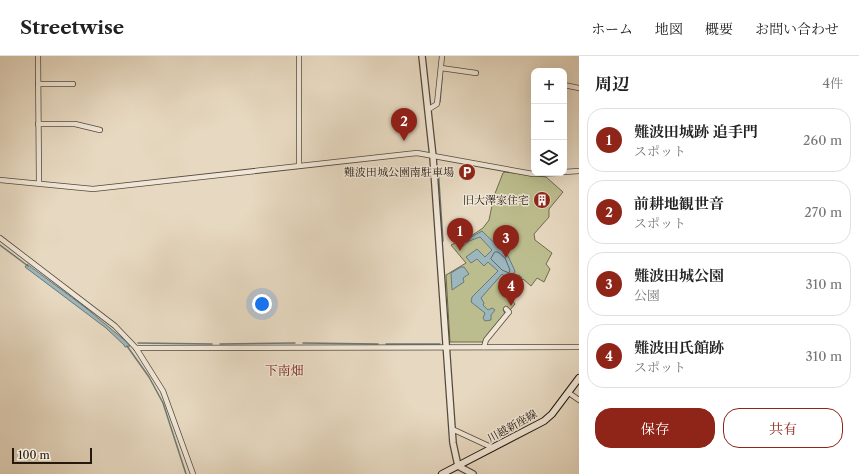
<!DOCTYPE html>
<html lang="ja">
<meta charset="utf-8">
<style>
:root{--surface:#fff;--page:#f2f2f2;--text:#222;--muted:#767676;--line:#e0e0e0;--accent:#8f2418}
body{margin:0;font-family:"Libre Caslon Text","Noto Serif JP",serif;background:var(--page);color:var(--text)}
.controls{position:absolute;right:12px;top:12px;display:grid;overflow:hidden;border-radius:8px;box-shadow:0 4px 16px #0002}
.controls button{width:36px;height:36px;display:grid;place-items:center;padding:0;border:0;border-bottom:1px solid var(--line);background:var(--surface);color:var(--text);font:20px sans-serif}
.scale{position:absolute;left:12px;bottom:10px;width:80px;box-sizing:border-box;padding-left:4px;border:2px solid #25190c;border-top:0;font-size:11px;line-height:14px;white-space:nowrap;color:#25190c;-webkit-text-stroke:3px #efe6d7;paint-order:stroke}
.you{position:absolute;left:262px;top:248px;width:14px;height:14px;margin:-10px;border:3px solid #fff;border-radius:50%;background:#1a73e8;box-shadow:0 0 0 6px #1a73e833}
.badge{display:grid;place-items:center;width:26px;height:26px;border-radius:50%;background:var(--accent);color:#fff;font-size:13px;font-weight:700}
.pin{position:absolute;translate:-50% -33px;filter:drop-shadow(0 1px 2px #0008)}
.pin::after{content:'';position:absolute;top:21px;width:14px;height:12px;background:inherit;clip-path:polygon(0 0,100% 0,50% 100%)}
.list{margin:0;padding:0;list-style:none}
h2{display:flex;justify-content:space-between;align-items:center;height:52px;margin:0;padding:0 16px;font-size:17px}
h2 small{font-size:13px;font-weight:400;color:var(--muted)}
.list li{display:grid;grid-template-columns:26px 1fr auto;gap:12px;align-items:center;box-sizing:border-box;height:64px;margin:0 8px 8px;padding:0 8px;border:1px solid var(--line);border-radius:16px}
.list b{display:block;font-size:15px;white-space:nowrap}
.list p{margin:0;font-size:13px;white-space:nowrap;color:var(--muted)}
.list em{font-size:13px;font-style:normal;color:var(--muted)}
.actions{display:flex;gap:8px;padding:12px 16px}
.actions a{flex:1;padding:9px 0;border:1px solid var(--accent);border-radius:16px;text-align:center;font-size:14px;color:var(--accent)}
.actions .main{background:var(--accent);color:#fff}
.icon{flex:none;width:22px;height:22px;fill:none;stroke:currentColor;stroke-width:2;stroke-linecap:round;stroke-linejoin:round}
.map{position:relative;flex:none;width:579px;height:418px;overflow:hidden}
header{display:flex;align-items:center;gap:24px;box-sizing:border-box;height:56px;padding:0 20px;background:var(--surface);border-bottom:1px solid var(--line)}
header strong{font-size:19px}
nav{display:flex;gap:22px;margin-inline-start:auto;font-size:14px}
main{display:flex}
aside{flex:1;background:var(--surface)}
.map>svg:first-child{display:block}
</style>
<header>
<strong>Streetwise</strong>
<nav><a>ホーム</a><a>地図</a><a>概要</a><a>お問い合わせ</a></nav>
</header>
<main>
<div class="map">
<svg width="579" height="418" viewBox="0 0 579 418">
<rect width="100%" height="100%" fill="#e7d9c1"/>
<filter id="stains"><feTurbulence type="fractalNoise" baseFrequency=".005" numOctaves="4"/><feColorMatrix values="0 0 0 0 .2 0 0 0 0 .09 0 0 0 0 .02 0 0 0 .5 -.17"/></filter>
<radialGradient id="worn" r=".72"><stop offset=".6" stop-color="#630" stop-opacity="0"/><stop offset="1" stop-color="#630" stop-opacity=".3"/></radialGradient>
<polygon fill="#bcbd8e" stroke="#706b4d" points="505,116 546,121 563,136 549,153 549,161 534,178 535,184 552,197 546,208 550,213 544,226 537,222 531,230 523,223 519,227 521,229 510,242 515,248 510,254 506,250 503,253 505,258 483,286 450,286 446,219 466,207 451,189 471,180 483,172 489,164 494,140 503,117"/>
<g fill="#9bb7bd" stroke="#6c7876">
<polygon points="482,175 508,200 515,215 513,219 514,222 519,219 522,222 516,227 516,230 502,218 481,242 484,247 483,249 488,254 492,252 495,254 491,259 491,264 485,265 483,262 485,257 471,246 472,241 498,215 488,206 484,210 477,203 471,207 466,201 477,193 485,201 492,194 480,181 469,185 462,191 459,188"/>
<polygon points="27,208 86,252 128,287 130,290 125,291 124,289 106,272 25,211"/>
<polygon points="461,211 464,211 469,218 463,222 464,226 452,234 451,217"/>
</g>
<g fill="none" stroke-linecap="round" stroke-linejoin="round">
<polygon stroke="#606864" stroke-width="1" points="495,196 498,196 505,202 510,214 509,217 502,214 491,203"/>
<g stroke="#6c7876" stroke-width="1.5">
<polyline points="440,46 442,22"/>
<polyline points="438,111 443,185"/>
<polyline points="0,189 28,210"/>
<polyline points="138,287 212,288"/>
<polyline points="303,287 378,288"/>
<polyline points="220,288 295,287"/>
<polyline points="386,288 440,288"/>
<polyline points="127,290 149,321 163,347 186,418"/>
</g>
<g stroke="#564939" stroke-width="6">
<g id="minor">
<polyline points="38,0 39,127"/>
<polyline points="441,12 476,17"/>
<polyline points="38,28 73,28"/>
<polyline points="564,29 579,32"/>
<polyline points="429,53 437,48 442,0"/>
<polyline points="38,68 75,68 100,74"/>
<polyline points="299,109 299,0"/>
<polyline points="564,116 579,115"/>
<polyline points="0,124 93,133 417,97 533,118 557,117"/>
<polyline points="0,182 115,270 136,292 163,335 193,418"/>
<polyline points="484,291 486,284 509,256 506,253"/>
<polyline points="136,292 579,291"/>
<polyline points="569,337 579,344"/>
<polyline points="452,373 493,392"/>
</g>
</g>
<g stroke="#564939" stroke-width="8">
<polyline id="tertiary" points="422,0 433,101 453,387 458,410 473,418"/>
</g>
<g stroke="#25190c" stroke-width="8">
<polyline id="secondary" points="442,418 544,365 552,358 579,322"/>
</g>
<use href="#minor" stroke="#efe6d7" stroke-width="4.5"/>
<use href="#tertiary" stroke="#efe6d7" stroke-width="5.5"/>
<use href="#secondary" stroke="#efe6d7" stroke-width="6"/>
</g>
<defs>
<g id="parking-disc" transform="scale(0.9)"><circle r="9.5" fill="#8f2418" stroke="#efe6d7"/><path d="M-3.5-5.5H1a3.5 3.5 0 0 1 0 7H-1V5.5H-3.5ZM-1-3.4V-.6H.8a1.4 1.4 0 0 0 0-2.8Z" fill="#fff"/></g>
<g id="building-disc" transform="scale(0.9)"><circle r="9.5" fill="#8f2418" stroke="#efe6d7"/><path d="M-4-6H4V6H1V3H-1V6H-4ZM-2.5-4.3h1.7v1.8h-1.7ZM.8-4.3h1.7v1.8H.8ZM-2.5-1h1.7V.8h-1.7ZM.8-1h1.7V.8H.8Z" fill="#fff"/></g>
</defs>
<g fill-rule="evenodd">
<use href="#parking-disc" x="467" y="116"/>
<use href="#building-disc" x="542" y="144"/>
</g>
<g text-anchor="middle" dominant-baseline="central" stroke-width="3" stroke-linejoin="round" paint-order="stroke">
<g font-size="11" fill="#25190c" stroke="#efe6d7" text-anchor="end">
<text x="454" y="116">難波田城公園南駐車場</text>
<text x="529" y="144">旧大澤家住宅</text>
</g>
<g font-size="11" fill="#25190c" stroke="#efe6d7">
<text transform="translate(512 370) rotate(-29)">川越新座線</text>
</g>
<g font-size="13" fill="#7a1f14" stroke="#efe6d7">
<text x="284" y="314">下南畑</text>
</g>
</g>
<rect width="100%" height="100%" filter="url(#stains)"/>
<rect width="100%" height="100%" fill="url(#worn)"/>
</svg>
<div class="controls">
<button>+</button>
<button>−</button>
<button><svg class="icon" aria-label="layers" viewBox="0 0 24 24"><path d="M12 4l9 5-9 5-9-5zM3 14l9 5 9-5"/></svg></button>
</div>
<div class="scale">100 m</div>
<div class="you"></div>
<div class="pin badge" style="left:460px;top:195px">1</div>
<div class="pin badge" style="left:404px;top:85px">2</div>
<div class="pin badge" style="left:506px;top:202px">3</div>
<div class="pin badge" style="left:511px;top:250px">4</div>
</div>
<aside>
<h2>周辺<small>4件</small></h2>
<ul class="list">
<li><span class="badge">1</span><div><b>難波田城跡 追手門</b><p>スポット</p></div><em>260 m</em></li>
<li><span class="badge">2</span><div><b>前耕地観世音</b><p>スポット</p></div><em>270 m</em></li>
<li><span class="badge">3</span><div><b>難波田城公園</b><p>公園</p></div><em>310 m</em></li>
<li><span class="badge">4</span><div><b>難波田氏館跡</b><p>スポット</p></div><em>310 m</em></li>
</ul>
<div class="actions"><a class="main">保存</a><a>共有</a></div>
</aside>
</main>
